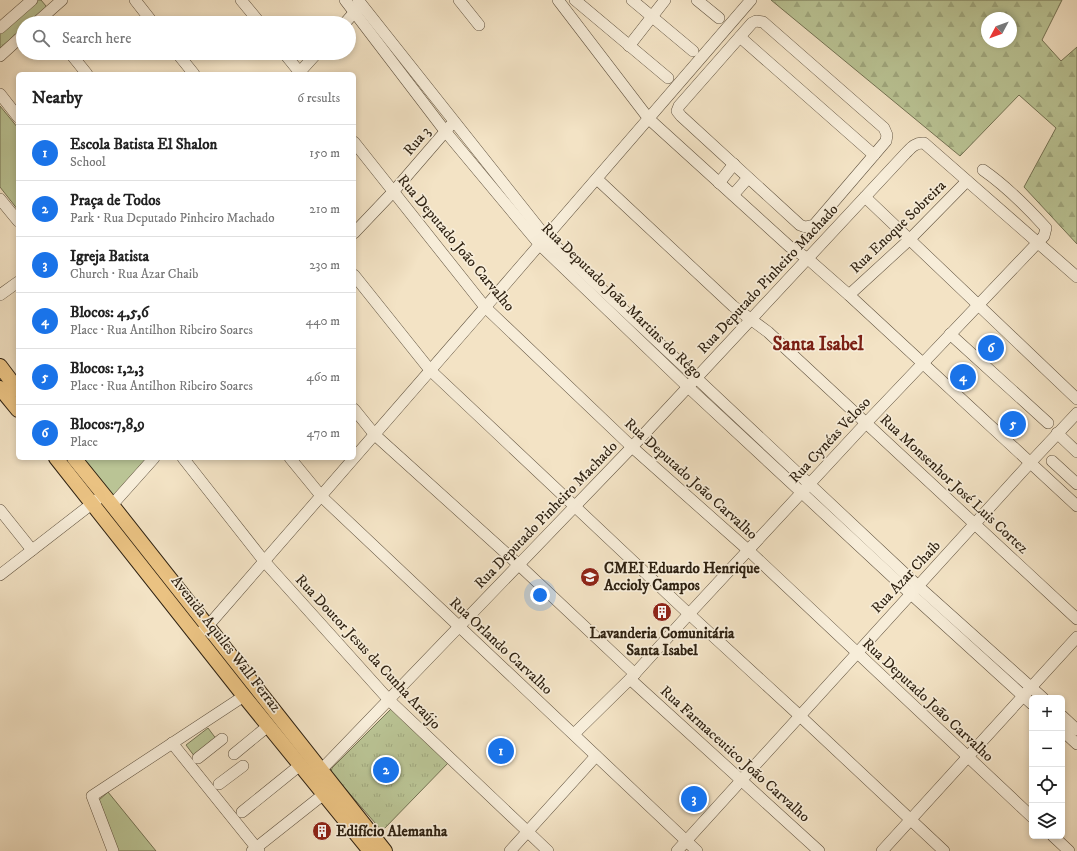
<!DOCTYPE html>
<meta charset="utf-8">
<style>
:root{--surface:#fff;--page:#f2f2f2;--text:#222;--muted:#767676;--line:#e0e0e0;--accent:#1a73e8}
body{margin:0;font-family:"IM FELL DW Pica",serif;background:var(--page);color:var(--text)}
.controls{position:absolute;right:12px;bottom:12px;display:grid;overflow:hidden;border-radius:6px;box-shadow:0 2px 6px #0003}
.controls button{width:36px;height:36px;display:grid;place-items:center;padding:0;border:0;border-bottom:1px solid var(--line);background:var(--surface);color:var(--text);font:20px sans-serif}
.compass{position:absolute;left:981px;top:12px;width:36px;height:36px;border-radius:50%;background:var(--surface);box-shadow:0 2px 6px #0003;rotate:229deg}
.you{position:absolute;left:540px;top:595px;width:14px;height:14px;margin:-10px;border:3px solid #fff;border-radius:50%;background:#1a73e8;box-shadow:0 0 0 6px #1a73e833}
.badge{display:grid;place-items:center;width:26px;height:26px;border-radius:50%;background:var(--accent);color:#fff;font-size:13px;font-weight:700}
.pin{position:absolute;translate:-50% -50%;border:2px solid #fff;box-shadow:0 1px 4px #0006}
.list{margin:0;padding:0;list-style:none}
h2{display:flex;justify-content:space-between;align-items:center;height:52px;margin:0;padding:0 16px;font-size:17px}
h2 small{font-size:13px;font-weight:400;color:var(--muted)}
.list li{display:grid;grid-template-columns:26px 1fr auto;gap:12px;align-items:center;box-sizing:border-box;height:56px;padding:0 16px;border-top:1px solid var(--line)}
.list b{display:block;font-size:15px;white-space:nowrap}
.list p{margin:0;font-size:13px;white-space:nowrap;color:var(--muted)}
.list em{font-size:13px;font-style:normal;color:var(--muted)}
.icon{flex:none;width:22px;height:22px;fill:none;stroke:currentColor;stroke-width:2;stroke-linecap:round;stroke-linejoin:round}
.map{position:relative;flex:none;width:1077px;height:851px;overflow:hidden}
.search{position:absolute;background:var(--surface);box-shadow:0 2px 6px #0003;left:16px;top:16px;width:340px;height:44px;display:flex;align-items:center;gap:10px;box-sizing:border-box;padding:0 14px;border-radius:22px;color:var(--muted);font-size:15px}
.panel{position:absolute;background:var(--surface);box-shadow:0 2px 6px #0003;left:16px;top:72px;width:340px;height:388px;border-radius:6px}
.map>svg:first-child{display:block}
</style>
<div class="map">
<svg width="1077" height="851" viewBox="0 0 1077 851">
<defs>
<pattern id="forest-firs" width="22" height="20" patternUnits="userSpaceOnUse"><rect width="22" height="20" fill="#bac495"/><path d="M5 1l3.5 6h-7zM16 11l3.5 6h-7z" fill="#a0a87f"/></pattern>
<pattern id="park-tufts" width="24" height="20" patternUnits="userSpaceOnUse"><rect width="24" height="20" fill="#bac495"/><path d="M3 7l-1-3M5 7V3M7 7l1-3M15 17l-1-3M17 17v-4M19 17l1-3" fill="none" stroke="#a0a87f"/></pattern>
</defs>
<rect width="100%" height="100%" fill="#f3e3c5"/>
<filter id="stains"><feTurbulence type="fractalNoise" baseFrequency=".005" numOctaves="4"/><feColorMatrix values="0 0 0 0 .2 0 0 0 0 .09 0 0 0 0 .02 0 0 0 .5 -.17"/></filter>
<radialGradient id="worn" r=".72"><stop offset=".6" stop-color="#630" stop-opacity="0"/><stop offset="1" stop-color="#630" stop-opacity=".3"/></radialGradient>
<g fill="#bac495" stroke="#747354">
<polygon points="0,106 18,128 18,210 0,187"/>
<polygon points="81,458 151,458 114,499"/>
<polygon points="208,728 217,740 195,757 186,745"/>
<polygon points="108,792 156,851 118,851 99,800"/>
</g>
<path fill="url(#forest-firs)" stroke="#747354" fill-rule="evenodd" d="M771 0H1062L1042 40 1061 61 1077 47V244L1024 187 1056 128 1019 95 960 156ZM987 18H1011V42H987Z"/>
<g fill="url(#park-tufts)" stroke="#747354">
<polygon points="37,0 41,0 46,6 46,8 28,23 23,23 23,28 0,48 0,32"/>
<polygon points="393,707 450,761 382,831 331,772 332,768"/>
</g>
<g fill="none" stroke-linecap="round" stroke-linejoin="round">
<g stroke="#60523f" stroke-width="12">
<g id="minor">
<polyline points="135,0 153,23"/>
<polyline points="241,0 260,23"/>
<polyline points="345,0 445,131 540,245 688,387 911,594 1032,704"/>
<polyline points="358,0 546,237 918,586 1043,698"/>
<polyline points="459,0 479,25"/>
<polyline points="558,0 649,119 790,247 807,258 849,295 1077,506"/>
<polyline points="575,0 668,78"/>
<polyline points="632,0 693,51"/>
<polyline points="697,0 719,18"/>
<polygon points="756,21 763,22 884,128 887,135 886,141 814,225 805,227 800,225 681,116 677,111 679,106 752,23"/>
<polyline points="36,23 62,0"/>
<polyline points="345,23 359,7"/>
<polyline points="0,28 32,0"/>
<polyline points="740,37 874,155"/>
<polyline points="629,46 665,0"/>
<polyline points="70,53 87,74"/>
<polyline points="177,53 194,74"/>
<polyline points="284,53 301,74"/>
<polyline points="0,56 23,35"/>
<polyline points="298,74 317,53"/>
<polyline points="0,94 18,117"/>
<polyline points="354,142 485,307 632,447 748,550 1032,817"/>
<polyline points="597,179 733,306 768,332 1077,619"/>
<polyline points="719,183 734,164"/>
<polyline points="733,195 748,178"/>
<polyline points="865,197 1077,399"/>
<polyline points="0,199 18,221"/>
<polyline points="354,233 393,192 450,126"/>
<polyline points="354,275 430,370 689,614 800,716 944,851"/>
<polyline points="0,295 18,282"/>
<polyline points="849,295 909,240 967,181"/>
<polyline points="950,334 1048,423"/>
<polyline points="354,409 375,435 519,565 635,674"/>
<polyline points="1057,433 1077,452"/>
<polyline points="183,458 264,561 389,700 548,851"/>
<polyline points="290,458 322,497 697,851"/>
<polyline points="1052,461 1077,484"/>
<polyline points="112,505 154,458"/>
<polyline points="0,510 32,550"/>
<polyline points="0,575 98,499"/>
<path d="M202 631 207 627C388 418 571 210 751 0"/>
<polyline points="630,679 819,851"/>
<polyline points="1062,716 1077,730"/>
<polyline points="1062,730 1077,744"/>
<path d="M574 734 630 679 689 614 866 423 1044 236 1046 228C1027 207 1006 186 983 170"/>
<polyline points="172,743 259,851"/>
<polyline points="234,754 262,731"/>
<polyline points="198,758 222,739"/>
<path d="M321 770 632 447 905 154C910 149 915 142 924 143L1077 277"/>
<polyline points="219,784 243,766"/>
<polyline points="242,812 294,770"/>
<polyline points="1053,836 1069,851"/>
<polyline points="113,851 92,796 244,696"/>
<polyline points="252,851 329,790"/>
<polyline points="510,851 596,756"/>
<polyline points="677,851 1030,463 1077,413"/>
<polyline points="882,851 1077,637"/>
</g>
</g>
<g stroke="#2f2212" stroke-width="16">
<g id="major">
<polyline points="0,366 18,390"/>
<polyline points="0,388 18,410"/>
<polyline points="56,458 244,696 370,851"/>
<polyline points="74,458 112,505 385,851"/>
</g>
</g>
<use href="#minor" stroke="#f7edd9" stroke-width="11"/>
<use href="#major" stroke="#eac282" stroke-width="14"/>
</g>
<defs>
<g id="school-disc" transform="scale(1)"><circle r="9.5" fill="#8f2418" stroke="#f7edd9"/><path d="M0-5L7-2L0 1L-7-2ZM-4 1L0 2.5L4 1V4Q0 6-4 4Z" fill="#fff"/></g>
<g id="building-disc" transform="scale(1)"><circle r="9.5" fill="#8f2418" stroke="#f7edd9"/><path d="M-4-6H4V6H1V3H-1V6H-4ZM-2.5-4.3h1.7v1.8h-1.7ZM.8-4.3h1.7v1.8H.8ZM-2.5-1h1.7V.8h-1.7ZM.8-1h1.7V.8H.8Z" fill="#fff"/></g>
</defs>
<g fill-rule="evenodd">
<use href="#school-disc" x="590" y="577"/>
<use href="#building-disc" x="662" y="612"/>
<use href="#building-disc" x="322" y="831"/>
</g>
<g text-anchor="middle" dominant-baseline="central" stroke-width="3.5" stroke-linejoin="round" paint-order="stroke">
<g font-size="15" fill="#2f2212" stroke="#f7edd9">
<text transform="translate(417 141) rotate(-50)">Rua 3</text>
<text transform="translate(898 227) rotate(-44)">Rua Enoque Sobreira</text>
<text transform="translate(456 243) rotate(50)">Rua Deputado João Carvalho</text>
<text transform="translate(768 279) rotate(-47)">Rua Deputado Pinheiro Machado</text>
<text transform="translate(622 301) rotate(44)">Rua Deputado João Martins do Rêgo</text>
<text transform="translate(830 440) rotate(-47)">Rua Cynéas Veloso</text>
<text transform="translate(691 479) rotate(42)">Rua Deputado João Carvalho</text>
<text transform="translate(954 484) rotate(43)">Rua Monsenhor José Luis Cortez</text>
<text transform="translate(546 515) rotate(-46)">Rua Deputado Pinheiro Machado</text>
<text transform="translate(906 577) rotate(-47)">Rua Azar Chaib</text>
<text transform="translate(226 644) rotate(52)">Avenida Aquiles Wall Ferraz</text>
<text transform="translate(501 646) rotate(43)">Rua Orlando Carvalho</text>
<text transform="translate(368 652) rotate(47)">Rua Doutor Jesus da Cunha Araújo</text>
<text transform="translate(928 700) rotate(43)">Rua Deputado João Carvalho</text>
<text transform="translate(735 754) rotate(42)">Rua Farmaceutico João Carvalho</text>
</g>
<g font-size="15" font-weight="bold" fill="#2f2212" stroke="#f7edd9" text-anchor="start">
<text x="604" y="568">CMEI Eduardo Henrique<tspan x="604" dy="17">Accioly Campos</tspan></text>
<text x="662" y="633" text-anchor="middle">Lavanderia Comunitária<tspan x="662" dy="17">Santa Isabel</tspan></text>
<text x="336" y="831">Edifício Alemanha</text>
</g>
<g font-size="19" font-weight="bold" fill="#7a1f14" stroke="#f7edd9">
<text x="818" y="344">Santa Isabel</text>
</g>
</g>
<rect width="100%" height="100%" filter="url(#stains)"/>
<rect width="100%" height="100%" fill="url(#worn)"/>
</svg>
<div class="controls">
<button>+</button>
<button>−</button>
<button><svg class="icon" aria-label="locate" viewBox="0 0 24 24"><circle cx="12" cy="12" r="6"/><path d="M12 2v4M12 18v4M2 12h4M18 12h4"/></svg></button>
<button><svg class="icon" aria-label="layers" viewBox="0 0 24 24"><path d="M12 4l9 5-9 5-9-5zM3 14l9 5 9-5"/></svg></button>
</div>
<svg class="compass" viewBox="-18 -18 36 36"><path d="M0-13l5 13h-10z" fill="#e53935"/><path d="M0 13l5-13h-10z" fill="#767676"/></svg>
<div class="you"></div>
<div class="pin badge" style="left:501px;top:751px">1</div>
<div class="pin badge" style="left:386px;top:770px">2</div>
<div class="pin badge" style="left:694px;top:799px">3</div>
<div class="pin badge" style="left:963px;top:377px">4</div>
<div class="pin badge" style="left:1013px;top:424px">5</div>
<div class="pin badge" style="left:991px;top:348px">6</div>
<div class="search"><svg class="icon" aria-label="search" viewBox="0 0 24 24"><circle cx="10" cy="10" r="6"/><path d="M15 15l6 6"/></svg>Search here</div>
<section class="panel">
<h2>Nearby<small>6 results</small></h2>
<ul class="list">
<li><span class="badge">1</span><div><b>Escola Batista El Shalon</b><p>School</p></div><em>150 m</em></li>
<li><span class="badge">2</span><div><b>Praça de Todos</b><p>Park · Rua Deputado Pinheiro Machado</p></div><em>210 m</em></li>
<li><span class="badge">3</span><div><b>Igreja Batista</b><p>Church · Rua Azar Chaib</p></div><em>230 m</em></li>
<li><span class="badge">4</span><div><b>Blocos: 4,5,6</b><p>Place · Rua Antilhon Ribeiro Soares</p></div><em>440 m</em></li>
<li><span class="badge">5</span><div><b>Blocos: 1,2,3</b><p>Place · Rua Antilhon Ribeiro Soares</p></div><em>460 m</em></li>
<li><span class="badge">6</span><div><b>Blocos:7,8,9</b><p>Place</p></div><em>470 m</em></li>
</ul>
</section>
</div>
